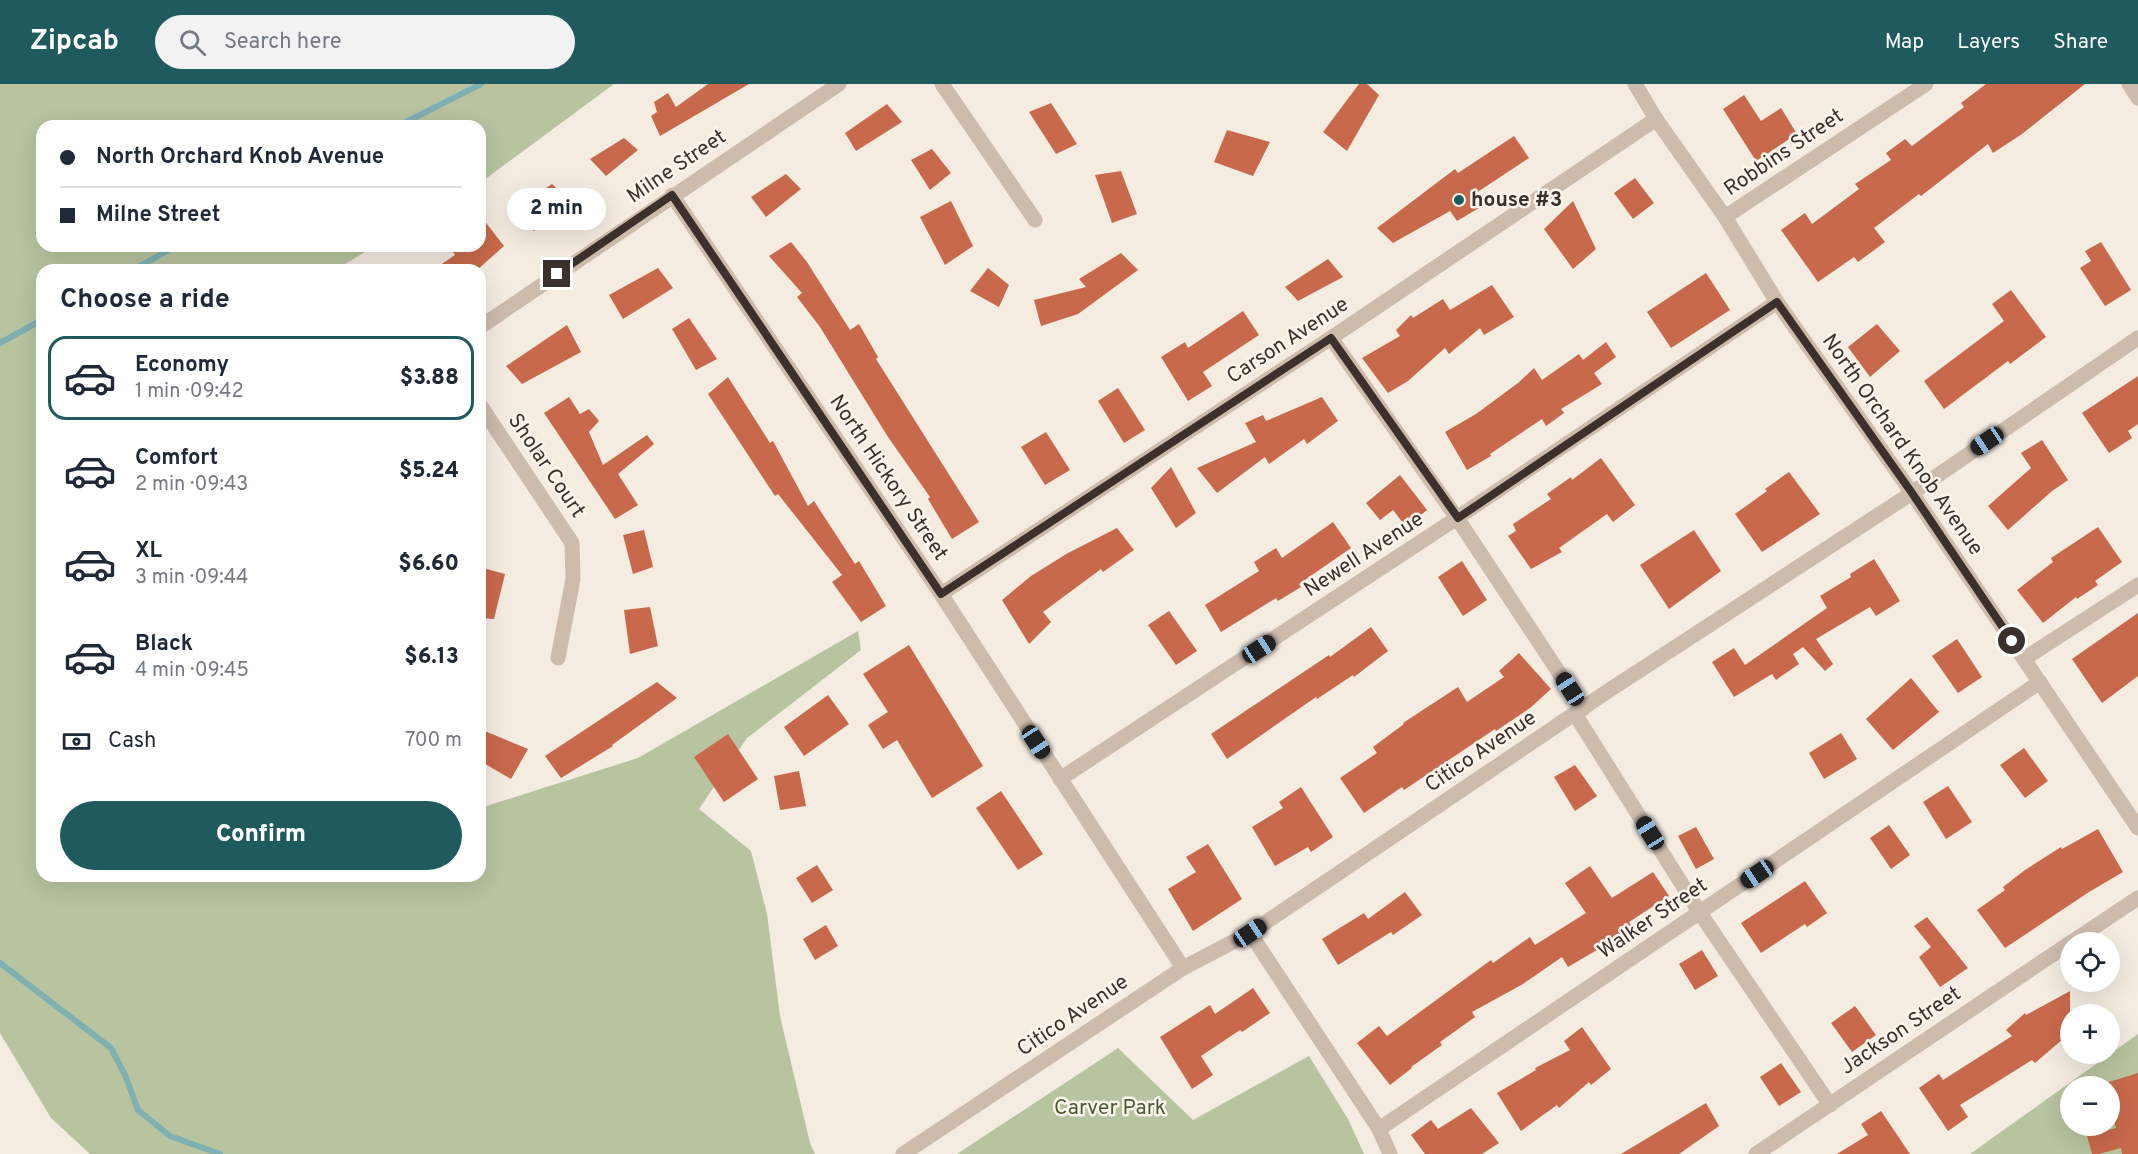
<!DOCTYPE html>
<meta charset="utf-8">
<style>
:root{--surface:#fff;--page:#f2f2f3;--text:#1f2937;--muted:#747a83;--line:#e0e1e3;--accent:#1f5a5e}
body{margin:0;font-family:Overpass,sans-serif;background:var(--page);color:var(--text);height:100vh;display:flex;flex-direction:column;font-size:22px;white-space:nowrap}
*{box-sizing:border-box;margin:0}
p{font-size:20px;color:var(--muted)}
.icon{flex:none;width:33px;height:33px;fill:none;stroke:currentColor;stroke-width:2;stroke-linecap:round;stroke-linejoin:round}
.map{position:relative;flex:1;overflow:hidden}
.side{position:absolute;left:36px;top:180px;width:450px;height:618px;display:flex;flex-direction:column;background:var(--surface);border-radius:18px;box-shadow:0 6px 24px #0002}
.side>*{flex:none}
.hud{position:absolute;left:36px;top:36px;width:450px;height:132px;border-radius:18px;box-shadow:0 6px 24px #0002;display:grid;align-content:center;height:132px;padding:0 24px;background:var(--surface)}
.tools{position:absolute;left:2060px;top:848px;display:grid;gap:12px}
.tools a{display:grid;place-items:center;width:60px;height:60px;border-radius:50%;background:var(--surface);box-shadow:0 6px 24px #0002;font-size:30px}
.end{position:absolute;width:27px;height:27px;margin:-14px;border:8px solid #3b302b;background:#fff;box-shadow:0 0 0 3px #fff}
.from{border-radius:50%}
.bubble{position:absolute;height:42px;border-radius:21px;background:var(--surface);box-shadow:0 6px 24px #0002;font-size:20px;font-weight:800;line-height:42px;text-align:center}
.car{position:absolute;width:18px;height:36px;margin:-18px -9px;border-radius:8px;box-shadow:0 0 4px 2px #0007;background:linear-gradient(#222 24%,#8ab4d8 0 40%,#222 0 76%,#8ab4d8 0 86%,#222 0)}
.hud b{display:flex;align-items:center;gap:21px;height:57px;font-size:22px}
.hud b+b{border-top:2px solid var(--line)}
.hud i{width:15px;height:15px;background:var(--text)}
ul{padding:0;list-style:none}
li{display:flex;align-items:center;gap:18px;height:84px;margin:0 12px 9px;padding:0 12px;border:3px solid transparent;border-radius:18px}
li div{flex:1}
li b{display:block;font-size:22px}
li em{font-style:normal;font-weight:800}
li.on{border-color:var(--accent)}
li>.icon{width:54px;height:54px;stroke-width:1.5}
h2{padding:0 24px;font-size:27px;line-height:72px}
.pay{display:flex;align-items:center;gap:15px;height:66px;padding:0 24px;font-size:22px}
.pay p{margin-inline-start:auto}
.cta{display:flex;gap:12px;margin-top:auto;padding:12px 24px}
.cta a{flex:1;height:69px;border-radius:36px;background:var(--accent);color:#fff;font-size:24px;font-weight:800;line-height:69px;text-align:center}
header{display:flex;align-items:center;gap:36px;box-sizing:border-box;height:84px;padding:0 30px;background:var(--accent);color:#fff}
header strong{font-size:28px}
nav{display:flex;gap:33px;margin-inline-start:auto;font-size:21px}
.search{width:420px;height:54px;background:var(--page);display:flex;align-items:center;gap:15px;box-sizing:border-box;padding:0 21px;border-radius:33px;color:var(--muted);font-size:22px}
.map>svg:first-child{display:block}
</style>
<header>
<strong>Zipcab</strong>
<div class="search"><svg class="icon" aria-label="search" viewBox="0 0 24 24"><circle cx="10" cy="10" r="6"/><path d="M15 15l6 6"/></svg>Search here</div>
<nav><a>Map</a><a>Layers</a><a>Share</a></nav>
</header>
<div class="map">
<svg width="2138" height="1070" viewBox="0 0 2138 1070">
<rect width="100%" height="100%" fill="#f4ebe1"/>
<g fill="#b8c4a0" fill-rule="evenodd">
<path d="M0,0H614L480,99V42H42V162H375L335,186H42V792H480V724L638,674L858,547L861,566L747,654L699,725L751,767L767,830L780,932L810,1059L815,1070H90L51,1034L0,949Z"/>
<path d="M2138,950V1070H1970ZM2070,1002H2109V1041H2070Z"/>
<path d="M1118,964L1193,1036L1309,972L1348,1035L1364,1070H957Z"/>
</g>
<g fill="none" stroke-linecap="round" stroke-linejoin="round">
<g stroke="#7fb0b2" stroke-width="6">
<path d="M398,42L481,0"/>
<path d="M133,186L176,162"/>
<path d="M0,259L42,236"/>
<path d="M0,879L111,964L125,991L138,1026L170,1052L220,1070"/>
</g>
</g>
<g fill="#c8694b">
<path d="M708,0H749L660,52L651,32L657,28L654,18L668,9L676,23Z"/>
<path d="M1359,0H1367L1379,11L1347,67L1323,48Z"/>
<path d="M1986,0H2085L2022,50L1993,69L1988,60L1921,112L1919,110L1874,144L1885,158L1858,178L1854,173L1818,198L1781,146L1805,129L1812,140L1859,105L1855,100L1891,76L1886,69L1905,55L1912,62L1964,23L1961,19Z"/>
<path d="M1744,11L1761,37L1781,24L1797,50L1756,77L1723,25Z"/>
<path d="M1051,19L1077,60L1056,70L1029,28Z"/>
<path d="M887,20L902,38L856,67L845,49Z"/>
<path d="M1227,46L1270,58L1253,92L1214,78Z"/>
<path d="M1514,52L1529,74L1473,111L1479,124L1457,137L1450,127L1393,159L1377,144L1455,85L1458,89Z"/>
<path d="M624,54L638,66L606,92L590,75Z"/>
<path d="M932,65L951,89L930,106L911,76Z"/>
<path d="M1121,87L1137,130L1112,139L1095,91Z"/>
<path d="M786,90L801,105L766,133L751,113Z"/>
<path d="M1635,94L1654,119L1633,135L1614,109Z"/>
<path d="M552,100L573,120L534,147L516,125Z"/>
<path d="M951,117L973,162L945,181L920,133Z"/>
<path d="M1573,117L1596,165L1573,185L1544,145Z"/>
<path d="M480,131L504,162L477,186H433L455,171L449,162H480Z"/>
<path d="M791,158L807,178L850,246L859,240L878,273L876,275L979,438L952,455L928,415L930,413L888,353L820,243L797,213L802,209L769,172Z"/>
<path d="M2101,158L2131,206L2105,222L2080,184L2091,177L2085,167Z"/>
<path d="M1121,169L1138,186L1078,230L1041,242L1034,216L1086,203L1079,195Z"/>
<path d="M1328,175L1343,193L1298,217L1285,203Z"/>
<path d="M658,184L673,204L623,235L609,211Z"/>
<path d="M988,184L1009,201L999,223L970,207Z"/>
<path d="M1706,189L1730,226L1671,264L1647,228Z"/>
<path d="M1492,201L1514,233L1484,251L1480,244L1449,270L1445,264L1408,297L1388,309L1362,274L1400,252L1396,246L1411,231L1413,234L1443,215L1450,226Z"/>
<path d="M2011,206L2046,253L2010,280L2008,277L1944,325L1924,297L2004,237L1992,220Z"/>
<path d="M1243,227L1259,251L1203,288L1212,302L1188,317L1161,273L1185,258L1188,264Z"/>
<path d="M689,234L717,275L696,286L672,245Z"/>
<path d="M1877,240L1900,267L1870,293L1848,263Z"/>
<path d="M567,241L581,268L522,300L506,282Z"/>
<path d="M1606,258L1616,273L1594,289L1602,300L1561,325L1564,329L1546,342L1542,335L1490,370L1491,372L1467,386L1445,348L1476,330L1518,299L1534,284L1542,296L1579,270L1583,276Z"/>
<path d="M2138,292V340L2128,347L2132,354L2109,369L2082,329Z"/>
<path d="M728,293L770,359L773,357L808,422L814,417L855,480L859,477L886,522L861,538L832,498L842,491L778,410L775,412L708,310Z"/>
<path d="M1118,304L1145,346L1124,359L1098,317Z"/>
<path d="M569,313L580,330L589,325L599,337L589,348L603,381L647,351L654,360L618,390L638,421L615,435L544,329Z"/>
<path d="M1322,313L1338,337L1307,360L1304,355L1269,380L1265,373L1217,409L1197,384L1256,358L1245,339L1263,331L1266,337Z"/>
<path d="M1046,348L1070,386L1045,401L1021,363Z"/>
<path d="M2042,356L2068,396L2052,407L2008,446L1988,422L2031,384L2021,369Z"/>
<path d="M1601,374L1635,421L1613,438L1607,430L1559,464L1562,468L1531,485L1508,452L1516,447L1513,440L1551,415L1547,410L1571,393L1572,396Z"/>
<path d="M1171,383L1196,429L1176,444L1151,404Z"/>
<path d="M1789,388L1820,430L1762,468L1735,430L1767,407L1765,405Z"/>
<path d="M1400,391L1427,426L1406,443L1393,426L1380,436L1366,419Z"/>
<path d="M1333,438L1351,464L1299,500L1301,503L1278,517L1276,514L1221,548L1205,521L1259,487L1254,478L1276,464L1282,474Z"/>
<path d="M2098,443L2122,478L2095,497L2098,501L2077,515L2076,513L2043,539L2017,506L2053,478L2051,474Z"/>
<path d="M1117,444L1134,466L1103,488L1101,485L1043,528L1051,538L1029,560L1002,516L1031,492L1068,469Z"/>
<path d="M644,446L653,483L633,490L623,451Z"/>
<path d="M1694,446L1721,487L1669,525L1640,481Z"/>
<path d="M1874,475L1900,517L1876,532L1870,523L1816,555L1833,580L1825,587L1803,563L1793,570L1799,580L1776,596L1772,590L1734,613L1712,578L1734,564L1745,581L1827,524L1820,512L1851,493L1850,490Z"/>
<path d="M1462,477L1487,516L1463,532L1438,493Z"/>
<path d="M483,484L505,490L494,535L480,534V493Z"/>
<path d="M650,523L658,562L630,570L624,526Z"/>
<path d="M1169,527L1197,567L1176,581L1148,541Z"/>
<path d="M2138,529V592L2102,619L2072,575Z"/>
<path d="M1371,543L1388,567L1354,593L1353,591L1317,615L1316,613L1227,675L1211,650L1329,571L1330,573Z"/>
<path d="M1957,555L1982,593L1958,609L1932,572Z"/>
<path d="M909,561L983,682L932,714L897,656L883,665L868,641L888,628L863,590Z"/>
<path d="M1519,569L1551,605L1530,624L1496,647L1495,645L1404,706L1402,703L1364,729L1340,694L1377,669L1373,663L1404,640L1403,639L1458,603L1467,618L1504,593L1499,587Z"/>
<path d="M1911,594L1939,628L1893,666L1866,635Z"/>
<path d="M657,598L677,614L612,661L613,662L561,694L545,672Z"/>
<path d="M828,611L849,640L804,672L784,643Z"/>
<path d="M480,645L528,665L511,695L480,677Z"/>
<path d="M1841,649L1857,675L1824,695L1809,669Z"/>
<path d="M728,650L758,695L724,718L694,673Z"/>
<path d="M2024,664L2048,697L2025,714L2000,681Z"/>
<path d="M1575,681L1597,712L1575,727L1554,693Z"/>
<path d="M799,687L806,722L780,726L774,692Z"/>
<path d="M1948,702L1972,738L1946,755L1923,718Z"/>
<path d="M1301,703L1333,753L1311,768L1308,763L1275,782L1252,743L1283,724L1279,718Z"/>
<path d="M1001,707L1043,770L1018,786L976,724Z"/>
<path d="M1889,741L1910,771L1891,785L1870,754Z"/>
<path d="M1696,743L1714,775L1696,785L1678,752Z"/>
<path d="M2098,745L2123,788L2089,808L2005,864L1977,826L2005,806L2003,803L2025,786L2061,763L2062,765Z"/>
<path d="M1208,760L1242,815L1193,847L1168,805L1196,788L1186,773Z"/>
<path d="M817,781L833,806L812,819L796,794Z"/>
<path d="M1590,782L1612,814L1653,788L1669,812L1629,838L1634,847L1610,864L1607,860L1568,883L1562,873L1523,900L1472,928L1475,933L1440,958L1442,961L1411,983L1412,984L1390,1001L1357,959L1379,942L1387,952L1491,876L1493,879L1530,853L1535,861L1586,829L1565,799Z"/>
<path d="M1805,797L1827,829L1807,843L1805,840L1761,869L1741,839Z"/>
<path d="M1405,808L1422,831L1393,851L1391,848L1338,881L1322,855L1364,829L1368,835Z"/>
<path d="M1927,833L1968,884L1940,903L1919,873L1931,863L1914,842Z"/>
<path d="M826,841L838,862L815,876L803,855Z"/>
<path d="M1702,866L1718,892L1695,906L1679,880Z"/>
<path d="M1253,904L1270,929L1242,948L1240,946L1201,972L1213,991L1192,1005L1160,953L1210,921L1215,930Z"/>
<path d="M2070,907V949L2035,979L2032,976L1960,1021L1968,1033L1948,1047L1919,1004L1939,990L1943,996L2012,952L2006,946L2025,929L2026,931Z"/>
<path d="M1855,922L1876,951L1852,968L1831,939Z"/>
<path d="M1582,943L1611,985L1591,1001L1589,998L1559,1024L1557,1021L1521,1047L1497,1009L1536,986L1535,984L1570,966L1564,957Z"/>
<path d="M1781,979L1801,1008L1779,1022L1760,993Z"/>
<path d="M2138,989V1070H2122L2121,1064L2099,1070H2092L2087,1052L2116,1044L2109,1021V998Z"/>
<path d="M1706,1019L1719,1042L1679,1070H1621Z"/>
<path d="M1471,1024L1499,1059L1482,1070H1425L1411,1051L1431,1036L1438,1045Z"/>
<path d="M1881,1027L1910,1070H1837L1868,1051L1861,1040Z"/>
</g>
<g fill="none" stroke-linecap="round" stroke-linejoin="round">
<g stroke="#cdbbac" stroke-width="15">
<path d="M942,0L1035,136"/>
<path d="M1635,0L1656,35L1725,133L1777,218L1912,409L2138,744"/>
<path d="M2129,0L2138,14"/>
<path d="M672,111L941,510L1183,884"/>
<path d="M1725,133L1926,0"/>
<path d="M480,243L839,0"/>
<path d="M1331,254L1457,434L1583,625"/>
<path d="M480,321L572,459L573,495L558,574"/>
<path d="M941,510L1331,254L1656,35"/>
<path d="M2024,575L2138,501"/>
<path d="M1575,630L1700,829L1830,1021"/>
<path d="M1060,695L1457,434L1777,218"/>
<path d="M1250,849L1379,1045L1390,1070"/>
<path d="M2072,858L2138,814"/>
<path d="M1379,1045L2040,598"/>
<path d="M903,1070L1183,884L1250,849L1608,607L1912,409L2138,254"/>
<path d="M1756,1070L2070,859"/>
</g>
</g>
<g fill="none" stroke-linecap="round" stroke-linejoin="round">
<path stroke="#3b302b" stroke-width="8" d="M557,190L672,111L941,510L1331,254L1458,434L1777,218L1912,409L2012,557"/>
</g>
<circle fill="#1f5a5e" stroke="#fbf5ee" stroke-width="2" cx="1459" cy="116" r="6"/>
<g text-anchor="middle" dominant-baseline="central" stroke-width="5" stroke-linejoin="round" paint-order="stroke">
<g font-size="21" fill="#3b302b" stroke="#fbf5ee">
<text transform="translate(1784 69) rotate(-34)">Robbins Street</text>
<text transform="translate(677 83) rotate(-34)">Milne Street</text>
<text transform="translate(1288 257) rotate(-33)">Carson Avenue</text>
<text transform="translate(1902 361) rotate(55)">North Orchard Knob Avenue</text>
<text transform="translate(546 382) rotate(56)">Sholar Court</text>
<text transform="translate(888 394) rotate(56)">North Hickory Street</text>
<text transform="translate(1364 471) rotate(-33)">Newell Avenue</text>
<text transform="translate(1481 668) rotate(-34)">Citico Avenue</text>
<text transform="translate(1653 835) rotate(-34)">Walker Street</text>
<text transform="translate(1073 932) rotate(-34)">Citico Avenue</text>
<text transform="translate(1901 947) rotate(-34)">Jackson Street</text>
</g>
<g font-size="21" font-weight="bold" fill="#3b302b" stroke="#fbf5ee" text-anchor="start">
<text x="1471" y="116">house #3</text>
</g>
<g font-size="21" fill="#4a5a2e" stroke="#fbf5ee">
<text x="1110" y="1024">Carver Park</text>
</g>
</g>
</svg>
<div class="tools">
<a><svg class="icon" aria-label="locate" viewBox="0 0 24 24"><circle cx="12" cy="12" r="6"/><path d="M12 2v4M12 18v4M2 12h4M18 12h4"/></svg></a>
<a>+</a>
<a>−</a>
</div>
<i class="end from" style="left:2012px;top:557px"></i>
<i class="end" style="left:557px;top:190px"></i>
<div class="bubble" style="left:507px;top:104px;width:99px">2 min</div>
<i class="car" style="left:1987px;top:357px;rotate:236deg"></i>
<i class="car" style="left:1259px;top:565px;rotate:57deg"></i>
<i class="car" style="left:1570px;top:605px;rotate:327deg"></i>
<i class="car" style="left:1036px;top:658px;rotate:147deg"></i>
<i class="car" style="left:1650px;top:749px;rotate:328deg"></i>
<i class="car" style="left:1757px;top:790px;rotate:236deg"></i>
<i class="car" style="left:1250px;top:849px;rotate:56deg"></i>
<div class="hud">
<b><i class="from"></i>North Orchard Knob Avenue</b>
<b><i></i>Milne Street</b>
</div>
<section class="side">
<h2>Choose a ride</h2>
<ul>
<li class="on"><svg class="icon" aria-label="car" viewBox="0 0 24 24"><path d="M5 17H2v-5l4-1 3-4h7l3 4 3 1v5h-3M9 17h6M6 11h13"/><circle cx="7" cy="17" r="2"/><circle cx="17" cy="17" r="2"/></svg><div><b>Economy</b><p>1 min · 09:42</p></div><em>$3.88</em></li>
<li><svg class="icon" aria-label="car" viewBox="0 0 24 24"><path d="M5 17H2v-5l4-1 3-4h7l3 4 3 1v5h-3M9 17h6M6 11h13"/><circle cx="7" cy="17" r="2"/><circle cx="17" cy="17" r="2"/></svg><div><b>Comfort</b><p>2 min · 09:43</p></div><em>$5.24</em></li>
<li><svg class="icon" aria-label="car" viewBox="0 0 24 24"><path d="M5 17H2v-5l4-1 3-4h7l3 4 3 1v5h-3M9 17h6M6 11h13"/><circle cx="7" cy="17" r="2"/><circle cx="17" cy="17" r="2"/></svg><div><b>XL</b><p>3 min · 09:44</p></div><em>$6.60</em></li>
<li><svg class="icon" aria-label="car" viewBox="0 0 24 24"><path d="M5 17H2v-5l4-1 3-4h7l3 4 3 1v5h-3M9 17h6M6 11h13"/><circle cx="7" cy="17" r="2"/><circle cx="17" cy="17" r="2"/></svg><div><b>Black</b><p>4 min · 09:45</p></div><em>$6.13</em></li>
</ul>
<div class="pay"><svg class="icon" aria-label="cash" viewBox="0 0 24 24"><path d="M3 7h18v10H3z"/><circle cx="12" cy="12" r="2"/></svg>Cash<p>700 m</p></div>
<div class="cta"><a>Confirm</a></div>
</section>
</div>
